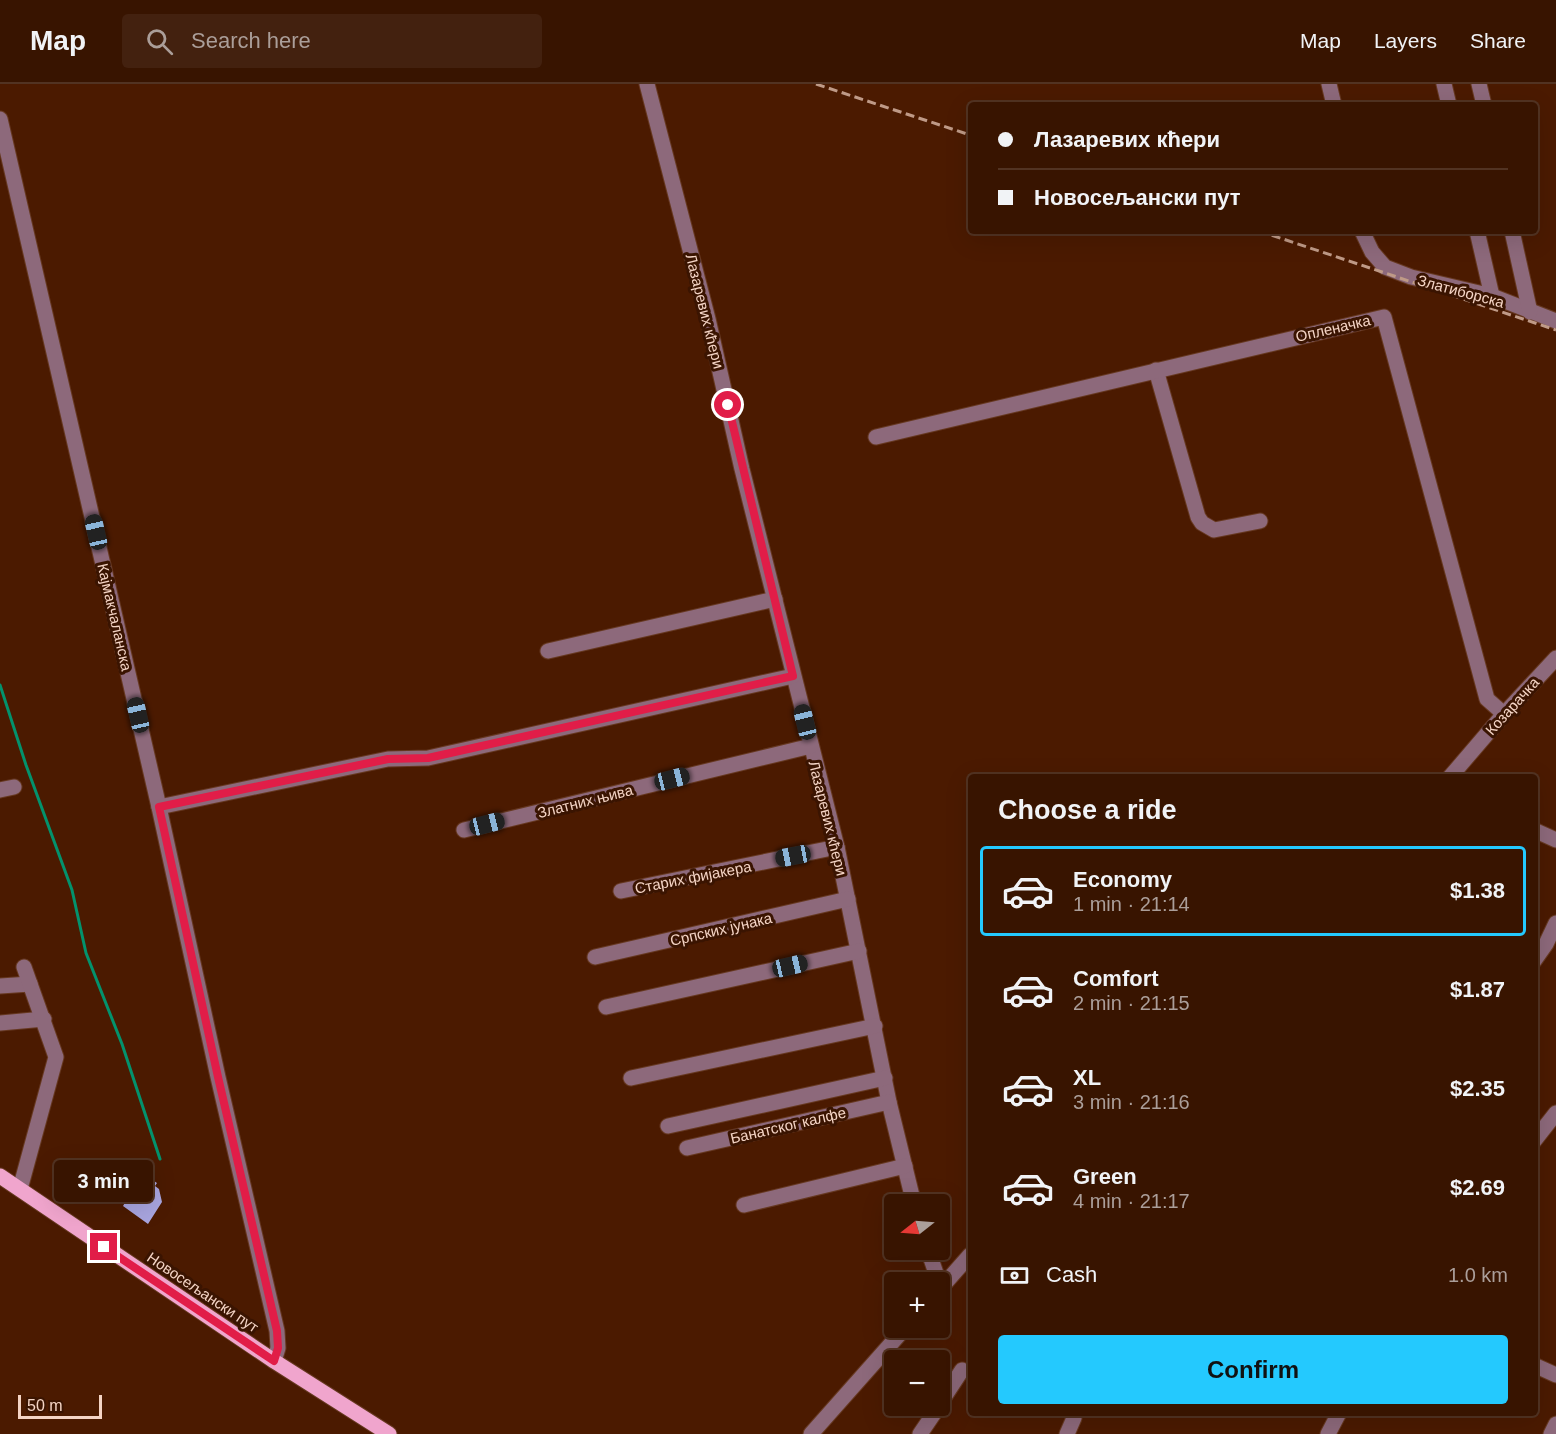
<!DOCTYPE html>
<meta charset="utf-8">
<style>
:root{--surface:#381400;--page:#43210f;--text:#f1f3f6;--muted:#ab9e99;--line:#523322;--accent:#24c9fe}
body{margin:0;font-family:Arial,sans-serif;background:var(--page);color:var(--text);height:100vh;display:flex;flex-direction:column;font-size:22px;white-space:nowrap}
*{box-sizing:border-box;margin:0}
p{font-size:20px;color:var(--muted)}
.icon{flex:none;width:33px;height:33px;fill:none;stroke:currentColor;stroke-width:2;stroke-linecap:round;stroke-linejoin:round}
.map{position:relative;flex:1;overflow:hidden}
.panel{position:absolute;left:968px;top:690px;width:570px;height:642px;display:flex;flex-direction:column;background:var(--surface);border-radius:6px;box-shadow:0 6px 24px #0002,0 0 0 2px var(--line)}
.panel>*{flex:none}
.top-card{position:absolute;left:968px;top:18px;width:570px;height:132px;border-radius:6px;box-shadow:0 6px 24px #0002,0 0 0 2px var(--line);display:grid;align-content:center;height:132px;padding:0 30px;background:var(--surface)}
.needle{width:39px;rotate:253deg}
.fabs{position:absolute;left:884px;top:1110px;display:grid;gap:12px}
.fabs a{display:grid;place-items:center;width:66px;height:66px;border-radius:6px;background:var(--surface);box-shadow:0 6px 24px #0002,0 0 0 2px var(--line);font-size:30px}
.scale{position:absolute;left:18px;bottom:15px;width:84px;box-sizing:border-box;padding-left:6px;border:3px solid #f4d4c5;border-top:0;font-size:16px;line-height:21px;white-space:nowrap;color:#f4d4c5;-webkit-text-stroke:4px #3a1401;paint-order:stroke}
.end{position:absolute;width:27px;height:27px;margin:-14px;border:8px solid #e11d48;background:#fff;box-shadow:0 0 0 3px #fff}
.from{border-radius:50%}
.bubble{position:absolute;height:42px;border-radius:6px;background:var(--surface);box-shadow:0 6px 24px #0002,0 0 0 2px var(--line);font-size:20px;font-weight:600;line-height:42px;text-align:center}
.car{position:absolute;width:18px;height:36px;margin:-18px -9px;border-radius:8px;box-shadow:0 0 4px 2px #0007;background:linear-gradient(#222 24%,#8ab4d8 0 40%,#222 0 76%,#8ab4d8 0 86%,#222 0)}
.top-card b{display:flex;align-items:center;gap:21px;height:57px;font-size:22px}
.top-card b+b{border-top:2px solid var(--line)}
.top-card i{width:15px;height:15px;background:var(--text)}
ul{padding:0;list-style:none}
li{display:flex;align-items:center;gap:18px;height:90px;margin:0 12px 9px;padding:0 18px;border:3px solid transparent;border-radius:6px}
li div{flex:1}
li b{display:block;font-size:22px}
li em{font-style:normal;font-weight:600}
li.active{border-color:var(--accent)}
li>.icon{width:54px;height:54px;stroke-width:1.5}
h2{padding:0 30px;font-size:27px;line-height:72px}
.pay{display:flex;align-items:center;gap:15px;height:66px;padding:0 30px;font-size:22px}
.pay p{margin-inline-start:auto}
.action{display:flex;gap:12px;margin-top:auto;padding:12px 30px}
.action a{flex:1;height:69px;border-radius:6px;background:var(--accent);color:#111;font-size:24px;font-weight:600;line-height:69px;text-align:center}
header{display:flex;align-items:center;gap:36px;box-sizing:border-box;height:84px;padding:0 30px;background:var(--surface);border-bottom:2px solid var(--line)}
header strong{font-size:28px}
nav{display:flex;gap:33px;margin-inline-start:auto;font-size:21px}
.search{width:420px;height:54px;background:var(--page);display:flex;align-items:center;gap:15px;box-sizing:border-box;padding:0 21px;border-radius:6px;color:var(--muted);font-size:22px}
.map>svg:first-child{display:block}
</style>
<header>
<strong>Map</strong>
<div class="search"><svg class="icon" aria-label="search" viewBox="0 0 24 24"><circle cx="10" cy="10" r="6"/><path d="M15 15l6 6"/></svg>Search here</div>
<nav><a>Map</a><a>Layers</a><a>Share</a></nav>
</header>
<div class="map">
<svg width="1556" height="1350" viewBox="0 0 1556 1350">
<rect width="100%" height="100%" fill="#4b1a00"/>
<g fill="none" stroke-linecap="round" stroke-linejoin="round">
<path stroke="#03926c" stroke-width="3" d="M0,601L26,681L72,806L86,869L122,960L160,1075"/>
</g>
<path fill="#a8a5df" d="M125,1078L157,1099L155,1102L159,1105L162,1118L148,1140L123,1122L131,1108Z"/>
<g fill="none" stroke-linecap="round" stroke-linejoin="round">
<g stroke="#663820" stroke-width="17">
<g id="minor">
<path d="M647,0L708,235L742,385L837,763L889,1018L914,1120"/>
<path d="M1329,0L1334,21"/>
<path d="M1444,0L1449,21"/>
<path d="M1479,0L1484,21"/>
<path d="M0,35L159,723L218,993L277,1247L278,1264L274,1277"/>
<path d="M1362,147L1372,168L1385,183L1411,193L1492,212L1556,237"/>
<path d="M1477,147L1492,212"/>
<path d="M1512,147L1530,228"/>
<path d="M1156,286L1198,433L1202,439L1214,446L1260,437"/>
<path d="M876,353L1384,233L1487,615L1504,630"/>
<path d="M548,567L775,515"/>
<path d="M1450,693L1504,630L1556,574"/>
<path d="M0,706L14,703"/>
<path d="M159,723L388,675L428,674L793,592"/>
<path d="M464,746L811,662"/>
<path d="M1534,746L1556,756"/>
<path d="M621,807L837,763"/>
<path d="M595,873L848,815"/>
<path d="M1534,877L1546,860L1556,839"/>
<path d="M0,902L30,900"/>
<path d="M606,923L859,867"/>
<path d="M0,939L44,935"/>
<path d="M631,994L875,942"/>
<path d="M668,1042L885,994"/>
<path d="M1534,1057L1556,1029"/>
<path d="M687,1064L889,1018"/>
<path d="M20,1105L56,973L24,883"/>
<path d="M744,1121L905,1082"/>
<path d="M928,1166L939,1198"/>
<path d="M939,1206L970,1171"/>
<path d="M1534,1281L1556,1291"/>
<path d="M939,1321L962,1286"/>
<path d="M811,1350L905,1244"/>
<path d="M920,1350L939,1322"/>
<path d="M1067,1350L1074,1334"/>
<path d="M1328,1350L1339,1329"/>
<path d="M1551,1350L1556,1340"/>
</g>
</g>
<g stroke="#663820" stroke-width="17">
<path id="major" d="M0,1092L274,1277L389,1350"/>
</g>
<use href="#minor" stroke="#8d697b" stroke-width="15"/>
<use href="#major" stroke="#f0a5cd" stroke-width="15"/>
<g stroke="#bf9a87" stroke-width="3" stroke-dasharray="9 4.5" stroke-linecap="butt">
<path d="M816,0L970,51"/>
<path d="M1259,147L1556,246"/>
</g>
</g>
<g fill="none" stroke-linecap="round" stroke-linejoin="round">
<path stroke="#e11d48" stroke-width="8" d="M104,1163L274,1277L278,1264L277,1247L218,993L159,723L388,675L428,674L793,592L728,321"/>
</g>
<g text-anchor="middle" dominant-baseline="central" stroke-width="6" stroke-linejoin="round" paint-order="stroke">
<g font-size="15" fill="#f4d4c5" stroke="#3a1401">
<text transform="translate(1461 207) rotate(15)">Златиборска</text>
<text transform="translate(705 227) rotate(76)">Лазаревих кћери</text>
<text transform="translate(1333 244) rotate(-13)">Опленачка</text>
<text transform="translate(115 533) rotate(77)">Кајмакчаланска</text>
<text transform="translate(1512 622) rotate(-48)">Козарачка</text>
<text transform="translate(585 717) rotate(-14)">Златних њива</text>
<text transform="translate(828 734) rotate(76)">Лазаревих кћери</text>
<text transform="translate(693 793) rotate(-11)">Старих фијакера</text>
<text transform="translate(721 845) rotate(-13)">Српских јунака</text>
<text transform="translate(788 1041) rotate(-13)">Банатског калфе</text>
<text transform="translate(203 1208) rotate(34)">Новосељански пут</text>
</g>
</g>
</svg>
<div class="fabs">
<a><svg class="needle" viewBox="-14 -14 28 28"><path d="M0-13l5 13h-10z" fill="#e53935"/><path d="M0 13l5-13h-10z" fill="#ab9e99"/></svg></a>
<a>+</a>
<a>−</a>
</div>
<div class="scale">50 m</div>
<i class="end from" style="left:728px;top:321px"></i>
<i class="end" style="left:104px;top:1163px"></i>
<div class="bubble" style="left:54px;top:1076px;width:99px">3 min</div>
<i class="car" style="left:96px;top:448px;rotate:347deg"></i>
<i class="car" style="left:138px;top:631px;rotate:347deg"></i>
<i class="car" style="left:805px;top:638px;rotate:346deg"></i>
<i class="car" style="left:672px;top:695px;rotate:76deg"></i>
<i class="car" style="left:487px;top:740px;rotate:76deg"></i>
<i class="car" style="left:793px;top:772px;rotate:259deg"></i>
<i class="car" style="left:790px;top:882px;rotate:77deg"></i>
<div class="top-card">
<b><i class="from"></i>Лазаревих кћери</b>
<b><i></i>Новосељански пут</b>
</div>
<section class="panel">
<h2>Choose a ride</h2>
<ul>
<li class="active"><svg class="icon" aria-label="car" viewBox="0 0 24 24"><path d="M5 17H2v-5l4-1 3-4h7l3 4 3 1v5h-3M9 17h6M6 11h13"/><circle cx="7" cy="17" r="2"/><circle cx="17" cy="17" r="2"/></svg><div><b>Economy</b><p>1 min · 21:14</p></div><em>$1.38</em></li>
<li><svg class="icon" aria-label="car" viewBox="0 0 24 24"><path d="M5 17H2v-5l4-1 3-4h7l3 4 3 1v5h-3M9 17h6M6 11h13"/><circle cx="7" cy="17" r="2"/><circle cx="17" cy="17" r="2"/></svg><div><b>Comfort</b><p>2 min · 21:15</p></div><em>$1.87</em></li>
<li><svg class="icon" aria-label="car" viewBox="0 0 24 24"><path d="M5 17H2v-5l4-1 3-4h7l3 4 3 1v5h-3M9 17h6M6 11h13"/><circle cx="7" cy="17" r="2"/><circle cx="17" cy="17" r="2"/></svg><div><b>XL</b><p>3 min · 21:16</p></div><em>$2.35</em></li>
<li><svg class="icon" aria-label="car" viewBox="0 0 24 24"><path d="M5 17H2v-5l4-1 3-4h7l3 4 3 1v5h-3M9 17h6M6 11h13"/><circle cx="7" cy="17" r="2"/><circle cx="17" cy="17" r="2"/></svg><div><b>Green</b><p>4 min · 21:17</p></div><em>$2.69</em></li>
</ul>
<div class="pay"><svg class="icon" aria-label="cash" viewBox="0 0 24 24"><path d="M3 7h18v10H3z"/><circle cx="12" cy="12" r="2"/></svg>Cash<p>1.0 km</p></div>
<div class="action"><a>Confirm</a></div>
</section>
</div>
